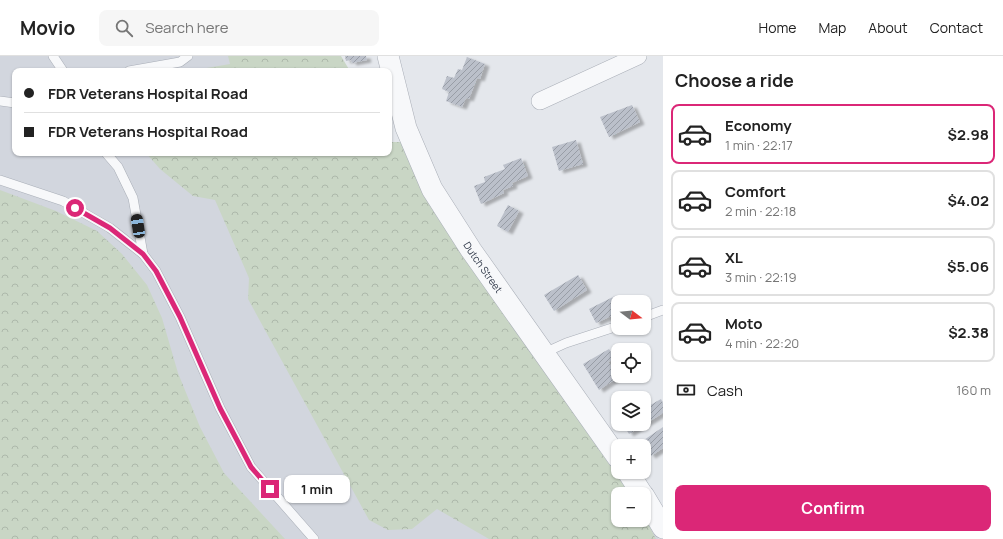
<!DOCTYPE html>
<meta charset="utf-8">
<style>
:root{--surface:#fff;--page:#f6f6f6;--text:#222;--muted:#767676;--line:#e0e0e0;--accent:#db2777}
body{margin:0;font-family:Manrope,sans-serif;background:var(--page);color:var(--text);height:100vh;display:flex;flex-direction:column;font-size:15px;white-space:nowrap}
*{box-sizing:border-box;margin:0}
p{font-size:13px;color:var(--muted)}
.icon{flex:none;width:22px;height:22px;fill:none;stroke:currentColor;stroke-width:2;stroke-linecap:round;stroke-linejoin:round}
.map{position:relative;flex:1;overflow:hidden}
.drawer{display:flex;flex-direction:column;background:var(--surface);width:340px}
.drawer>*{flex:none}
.banner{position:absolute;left:12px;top:12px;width:380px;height:88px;border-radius:8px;box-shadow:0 1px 3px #0004;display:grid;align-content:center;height:88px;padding:0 12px;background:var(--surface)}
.needle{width:26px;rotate:106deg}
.fabs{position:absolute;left:611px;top:239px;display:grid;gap:8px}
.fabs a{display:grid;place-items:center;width:40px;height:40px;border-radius:8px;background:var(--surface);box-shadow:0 1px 3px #0004;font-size:20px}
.end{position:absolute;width:18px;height:18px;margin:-9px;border:5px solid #db2777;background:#fff;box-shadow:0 0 0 2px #fff}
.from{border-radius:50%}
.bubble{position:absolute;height:28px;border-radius:8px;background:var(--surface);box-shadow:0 1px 3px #0004;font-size:13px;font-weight:700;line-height:28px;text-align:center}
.car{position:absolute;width:12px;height:24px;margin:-12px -6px;border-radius:5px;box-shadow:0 0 3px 1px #0007;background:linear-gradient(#222 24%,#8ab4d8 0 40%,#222 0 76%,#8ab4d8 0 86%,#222 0)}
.banner b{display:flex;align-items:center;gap:14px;height:38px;font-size:15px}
.banner b+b{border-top:1px solid var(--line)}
.banner i{width:10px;height:10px;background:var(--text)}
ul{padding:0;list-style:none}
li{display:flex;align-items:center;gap:12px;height:60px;margin:0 8px 6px;padding:0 4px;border:2px solid var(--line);border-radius:8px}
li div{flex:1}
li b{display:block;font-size:15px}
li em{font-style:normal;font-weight:700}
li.selected{border-color:var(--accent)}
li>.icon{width:36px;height:36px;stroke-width:1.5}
h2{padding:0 12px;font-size:18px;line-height:48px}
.pay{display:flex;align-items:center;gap:10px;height:44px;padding:0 12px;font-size:15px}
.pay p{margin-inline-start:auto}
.primary-button{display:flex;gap:8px;margin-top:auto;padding:8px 12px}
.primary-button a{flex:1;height:46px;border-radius:8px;background:var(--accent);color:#fff;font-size:16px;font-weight:700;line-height:46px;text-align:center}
header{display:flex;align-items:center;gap:24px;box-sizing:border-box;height:56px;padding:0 20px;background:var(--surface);border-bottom:1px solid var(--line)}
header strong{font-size:19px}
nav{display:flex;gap:22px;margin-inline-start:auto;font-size:14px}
.search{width:280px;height:36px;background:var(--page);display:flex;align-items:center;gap:10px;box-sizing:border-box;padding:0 14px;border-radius:8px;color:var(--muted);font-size:15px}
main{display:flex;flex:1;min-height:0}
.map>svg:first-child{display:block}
</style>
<header>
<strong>Movio</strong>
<div class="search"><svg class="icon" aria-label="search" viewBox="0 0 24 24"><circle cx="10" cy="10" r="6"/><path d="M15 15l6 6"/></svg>Search here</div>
<nav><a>Home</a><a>Map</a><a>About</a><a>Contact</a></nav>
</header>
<main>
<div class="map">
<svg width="663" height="483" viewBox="0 0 663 483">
<defs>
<pattern id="forest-crowns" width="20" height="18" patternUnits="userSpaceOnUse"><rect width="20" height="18" fill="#c9d6c5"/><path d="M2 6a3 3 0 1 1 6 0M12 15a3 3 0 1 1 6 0" fill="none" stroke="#adb8ab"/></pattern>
<pattern id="building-hatch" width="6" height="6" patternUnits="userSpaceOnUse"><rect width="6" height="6" fill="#bbc0ca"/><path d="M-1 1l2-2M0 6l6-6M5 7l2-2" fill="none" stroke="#989da6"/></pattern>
<filter id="shadow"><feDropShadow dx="4.5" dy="2.5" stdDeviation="1" flood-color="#0004"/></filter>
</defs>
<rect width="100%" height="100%" fill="#e4e7ec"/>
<path fill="#d2d6de" d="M0,0H335L343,15H15V97H389L618,438V464H644V462L659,483H205L0,435Z"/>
<g fill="url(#forest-crowns)">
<path d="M228,0H341L350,15H189L230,8Z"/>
<path d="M389,86H401L437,161L630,438H618V464H644V460L656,483H489L437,453L412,473L388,474L369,464L248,243L249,222L215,144L193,140L160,113L146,97H389Z"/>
<path d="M0,134L56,155L97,175L122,198L147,229L162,262L178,317L200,371L224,417L285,483H0Z"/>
</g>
<g fill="url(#building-hatch)" filter="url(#shadow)">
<path d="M345,0H366L367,4L352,7L351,4L346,5Z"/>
<path d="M467,1L485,8L480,23L477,22L469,43L466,42L462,51L446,45L449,36L442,33L447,20L454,22L458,13L462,14Z"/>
<path d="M632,49L640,66L609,81L600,61Z"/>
<path d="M576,84L583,108L559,115L552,91Z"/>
<path d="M521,102L528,120L512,127L513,130L503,134L504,137L481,148L474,130L485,126L484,121L505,113L503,109Z"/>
<path d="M508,149L519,155L508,176L497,170Z"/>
<path d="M578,219L587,234L554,255L544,239Z"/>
<path d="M617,239L620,246L634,239L637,246H618V257L596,267L589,253Z"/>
<path d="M609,293L615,303L608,306L611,310L617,305L618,320H620L599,334L583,308Z"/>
<path d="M661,343L663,347V357L629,378L623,368H644V347L647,351Z"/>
<path d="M663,371V392L651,400L641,386Z"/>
</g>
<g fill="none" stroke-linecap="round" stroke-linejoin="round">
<g stroke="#a9aeb7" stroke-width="10">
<g id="service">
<path d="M53,0L63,15"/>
<path d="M129,15L180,6L188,0"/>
<path d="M0,45L15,47"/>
<path d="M106,97L118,111L133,142L143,198"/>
<path d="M0,124L63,145L110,172L143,198L156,215L180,261L220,352L251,411L314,483"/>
<path d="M644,261L663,254"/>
<path d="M544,297L566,287L618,270"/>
</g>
</g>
<g stroke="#a9aeb7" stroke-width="18">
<path id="minor" d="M540,45L638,0"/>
</g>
<g stroke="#a9aeb7" stroke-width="22">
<g id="tertiary">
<path id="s1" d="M388,0L406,72L432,133L471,194L618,402"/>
<path d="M628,416L642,438"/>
<path d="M644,440L663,472"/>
</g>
</g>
<use href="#service" stroke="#f7f8fa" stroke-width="9"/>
<use href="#minor" stroke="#f7f8fa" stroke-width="17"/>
<use href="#tertiary" stroke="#f7f8fa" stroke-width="21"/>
</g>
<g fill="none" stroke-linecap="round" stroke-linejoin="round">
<path stroke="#db2777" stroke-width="5" d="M75,152L110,172L143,198L156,215L180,261L220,352L239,388L251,411L270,433"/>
</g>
<g text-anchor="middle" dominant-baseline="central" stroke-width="3.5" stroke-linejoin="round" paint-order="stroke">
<g font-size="10" fill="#2b3445" stroke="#f4f6f9">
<text stroke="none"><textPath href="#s1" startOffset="234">Dutch Street</textPath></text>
</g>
</g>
</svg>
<div class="fabs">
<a><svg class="needle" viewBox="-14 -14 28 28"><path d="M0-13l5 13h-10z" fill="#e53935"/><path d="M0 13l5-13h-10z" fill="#767676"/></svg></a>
<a><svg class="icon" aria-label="locate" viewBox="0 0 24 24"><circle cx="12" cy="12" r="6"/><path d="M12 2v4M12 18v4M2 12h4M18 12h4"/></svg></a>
<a><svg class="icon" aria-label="layers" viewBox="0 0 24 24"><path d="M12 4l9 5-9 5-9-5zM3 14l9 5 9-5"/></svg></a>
<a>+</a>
<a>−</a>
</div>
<i class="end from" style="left:75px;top:152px"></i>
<i class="end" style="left:270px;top:433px"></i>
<div class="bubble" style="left:284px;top:419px;width:66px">1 min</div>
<i class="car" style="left:138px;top:170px;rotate:351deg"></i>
<div class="banner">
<b><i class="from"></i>FDR Veterans Hospital Road</b>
<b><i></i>FDR Veterans Hospital Road</b>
</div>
</div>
<section class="drawer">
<h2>Choose a ride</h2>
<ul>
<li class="selected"><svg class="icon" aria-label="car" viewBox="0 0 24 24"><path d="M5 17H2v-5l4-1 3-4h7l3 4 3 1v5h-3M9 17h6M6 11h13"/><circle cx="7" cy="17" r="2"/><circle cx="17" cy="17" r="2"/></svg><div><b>Economy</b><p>1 min · 22:17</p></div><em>$2.98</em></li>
<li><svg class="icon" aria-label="car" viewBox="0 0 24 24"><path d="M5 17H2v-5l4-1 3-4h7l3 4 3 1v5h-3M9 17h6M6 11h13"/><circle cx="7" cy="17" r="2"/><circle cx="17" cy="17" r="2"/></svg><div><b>Comfort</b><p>2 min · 22:18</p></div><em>$4.02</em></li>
<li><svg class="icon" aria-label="car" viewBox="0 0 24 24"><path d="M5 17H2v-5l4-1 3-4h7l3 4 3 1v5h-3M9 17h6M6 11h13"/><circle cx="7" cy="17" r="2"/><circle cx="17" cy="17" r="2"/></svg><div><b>XL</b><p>3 min · 22:19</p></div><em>$5.06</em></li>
<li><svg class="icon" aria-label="car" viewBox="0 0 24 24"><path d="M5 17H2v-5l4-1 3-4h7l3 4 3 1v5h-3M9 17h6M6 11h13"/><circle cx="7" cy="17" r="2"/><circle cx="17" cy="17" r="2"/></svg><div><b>Moto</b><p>4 min · 22:20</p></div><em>$2.38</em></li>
</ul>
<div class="pay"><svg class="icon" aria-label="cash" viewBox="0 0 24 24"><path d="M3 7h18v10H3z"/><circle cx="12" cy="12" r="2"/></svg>Cash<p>160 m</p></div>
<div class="primary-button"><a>Confirm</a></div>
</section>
</main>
